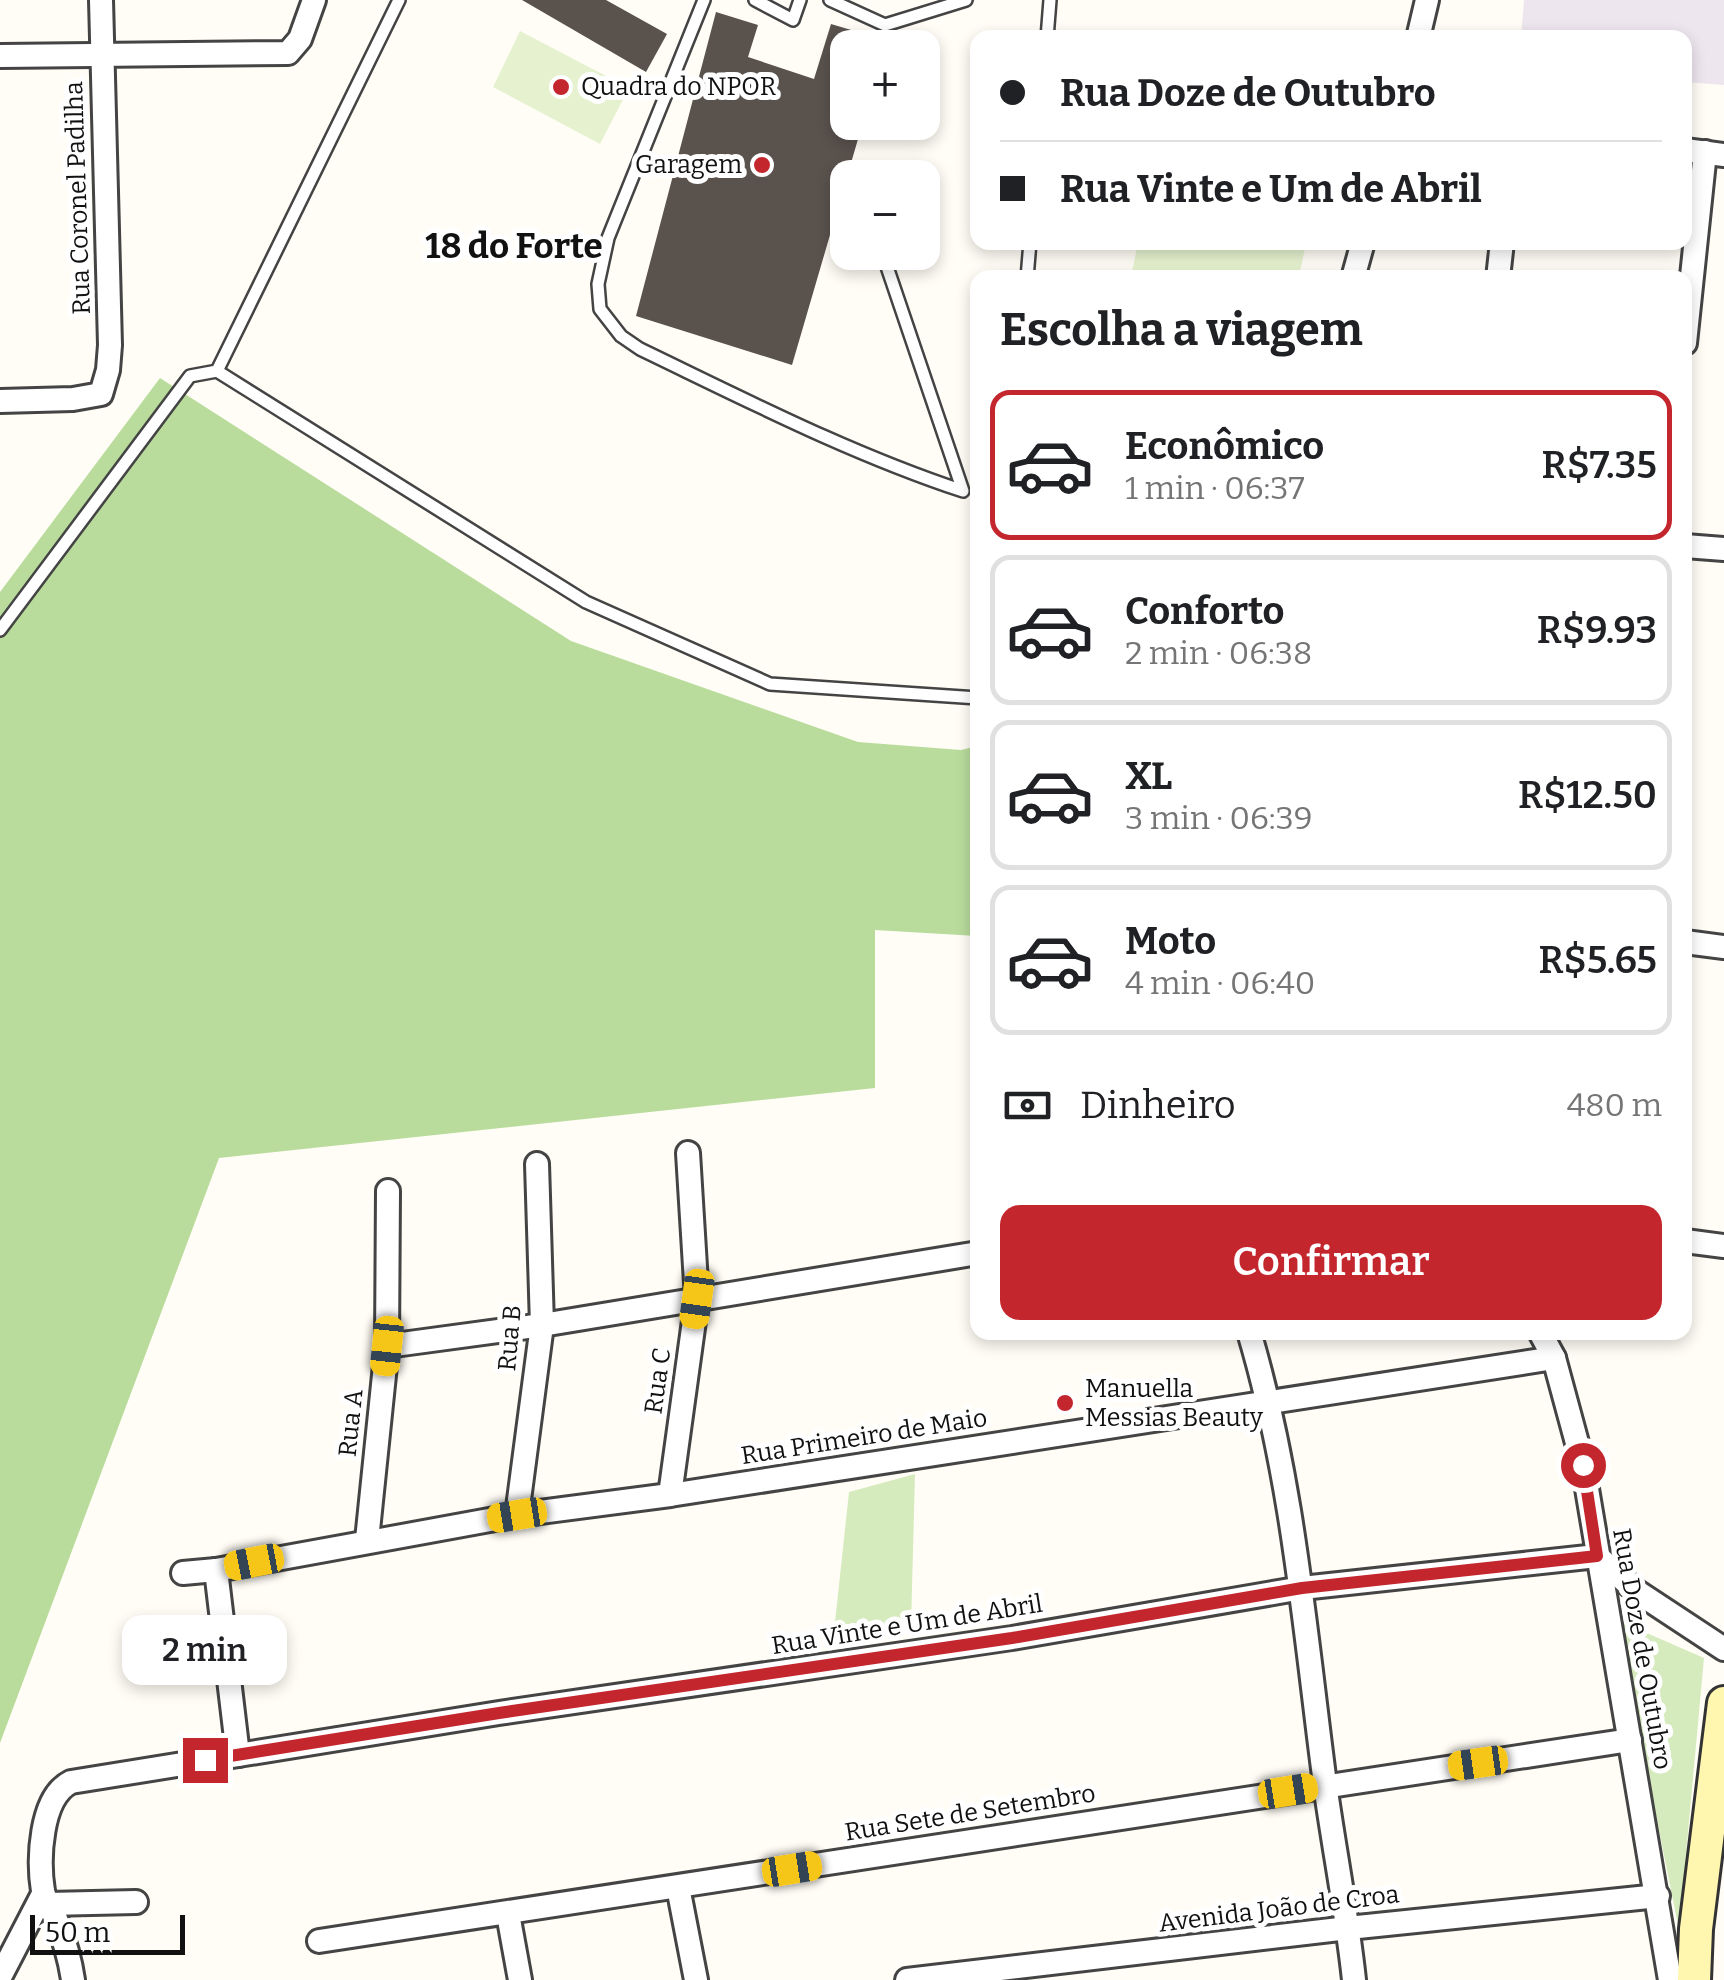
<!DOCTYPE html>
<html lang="pt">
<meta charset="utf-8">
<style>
:root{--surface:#fff;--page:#f6f6f6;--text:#202124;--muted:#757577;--line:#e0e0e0;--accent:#c4262e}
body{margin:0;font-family:Bitter,serif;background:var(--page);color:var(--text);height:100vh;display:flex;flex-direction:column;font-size:38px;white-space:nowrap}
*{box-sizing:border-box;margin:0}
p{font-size:32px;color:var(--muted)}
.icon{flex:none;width:55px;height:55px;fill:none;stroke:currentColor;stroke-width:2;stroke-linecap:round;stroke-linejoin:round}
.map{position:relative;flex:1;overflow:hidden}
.side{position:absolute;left:970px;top:270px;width:722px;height:1070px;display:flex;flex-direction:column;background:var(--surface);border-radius:20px;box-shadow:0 5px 15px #0003}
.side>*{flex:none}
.hud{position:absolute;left:970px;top:30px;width:722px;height:220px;border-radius:20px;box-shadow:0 5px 15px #0003;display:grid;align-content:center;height:220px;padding:0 30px;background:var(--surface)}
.fabs{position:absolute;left:830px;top:30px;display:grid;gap:20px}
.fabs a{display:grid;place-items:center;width:110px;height:110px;border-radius:20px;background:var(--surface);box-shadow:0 5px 15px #0003;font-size:50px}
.scale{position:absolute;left:30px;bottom:25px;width:155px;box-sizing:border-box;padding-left:10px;border:5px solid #111;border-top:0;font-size:28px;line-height:35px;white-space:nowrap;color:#111;-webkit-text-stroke:8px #fff;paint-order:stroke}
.end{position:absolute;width:45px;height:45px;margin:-22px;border:12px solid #c4262e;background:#fff;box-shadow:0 0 0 5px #fff}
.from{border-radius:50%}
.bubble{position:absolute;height:70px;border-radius:20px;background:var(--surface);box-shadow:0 5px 15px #0003;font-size:32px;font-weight:600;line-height:70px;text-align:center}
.car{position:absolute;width:30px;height:60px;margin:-30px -15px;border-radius:12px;box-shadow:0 0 8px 2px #0007;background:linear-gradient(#f5c518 24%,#345 0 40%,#f5c518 0 76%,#345 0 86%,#f5c518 0)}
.hud b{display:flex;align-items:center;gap:35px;height:95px;font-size:38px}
.hud b+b{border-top:2px solid var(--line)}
.hud i{width:25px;height:25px;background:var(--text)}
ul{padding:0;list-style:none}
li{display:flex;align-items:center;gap:30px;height:150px;margin:0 20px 15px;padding:0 10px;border:5px solid var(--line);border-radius:20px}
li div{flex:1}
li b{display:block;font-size:38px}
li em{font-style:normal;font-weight:600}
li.on{border-color:var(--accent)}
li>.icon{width:90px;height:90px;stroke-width:1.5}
h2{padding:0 30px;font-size:45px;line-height:120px}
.pay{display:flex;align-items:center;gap:25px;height:110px;padding:0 30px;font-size:38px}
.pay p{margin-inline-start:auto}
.primary-button{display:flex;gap:20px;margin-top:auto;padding:20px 30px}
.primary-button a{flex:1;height:115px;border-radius:20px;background:var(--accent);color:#fff;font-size:40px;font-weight:600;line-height:115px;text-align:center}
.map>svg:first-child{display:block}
</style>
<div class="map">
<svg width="1724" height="1980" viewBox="0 0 1724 1980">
<rect width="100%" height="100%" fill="#fffdf5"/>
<path fill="#eee6ef" d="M1524,0H1724V85L1685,82V38L1521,37Z"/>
<g fill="#d5ebbd">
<path d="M915,1474L911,1627L833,1641L849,1492Z"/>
<path d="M1617,1620L1704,1658L1679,1930Z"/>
</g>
<path fill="#b9dc9c" d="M160,378L571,641L858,742L961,750L977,746V936L875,930V1088L219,1158L0,1743V592Z"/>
<g fill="#e6f2cf">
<path d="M520,31L629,88L600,144L493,87Z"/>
<path d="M1138,243V242L1306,243L1299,277H1131Z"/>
</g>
<g fill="#5a524d">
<path d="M522,0H606L667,34L646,72Z"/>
<path d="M716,12L758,25L748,57L814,79L831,24L895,43L894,48H848V122H863L792,365L636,316Z"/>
</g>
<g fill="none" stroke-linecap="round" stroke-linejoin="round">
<g stroke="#444" stroke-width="16">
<g id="service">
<path d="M704,0L608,238L598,284L600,309L621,336L640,349C746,400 851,454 963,491L882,252"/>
<path d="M755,0L793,20L800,0"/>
<path d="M830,0L885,25L966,0"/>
<path d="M1047,38L1050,0"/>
<path d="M1027,278L1030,242"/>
<path d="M217,371L399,0"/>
<path d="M0,630L190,376L217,371L586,602L770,684L978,698"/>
</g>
</g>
<g stroke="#444" stroke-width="28">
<g id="minor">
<path d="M1418,38L1427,0"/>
<path d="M0,56L288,53L300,39L314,0"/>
<path d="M1685,150L1724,155"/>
<path d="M1353,278L1363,242"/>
<path d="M1498,278L1502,242"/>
<path d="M1685,343L1705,152"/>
<path d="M0,401L73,399L101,394L108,370L110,345L101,0"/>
<path d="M1685,546L1724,549"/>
<path d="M1685,942L1724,947"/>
<path d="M1685,1241L1724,1246"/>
<path d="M1249,1332C1293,1479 1305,1632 1325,1784C1334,1849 1347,1914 1354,1980"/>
<path d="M1540,1332L1554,1358L1583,1465L1670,1980"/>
<path d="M387,1346L542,1325L978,1253"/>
<path d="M670,1495L697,1299L688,1153"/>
<path d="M517,1515L542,1325L537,1164"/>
<path d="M367,1540L387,1346L388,1191"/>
<path d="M216,1570L238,1755"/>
<path d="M183,1573L216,1570L517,1515L670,1495L1554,1358"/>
<path d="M678,1887L696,1980"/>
<path d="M48,1904L136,1902"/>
<path d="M508,1914L520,1980"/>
<path d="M319,1941L1630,1740"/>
<path d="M0,1977L43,1894"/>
<path d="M73,1980C70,1959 64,1939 56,1919C52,1910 45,1901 43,1891C38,1860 40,1797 71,1782L499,1713L1012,1638L1302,1588L1597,1556L1636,1591L1724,1649"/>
<path d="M907,1980L1348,1928L1658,1896"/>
</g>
</g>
<g stroke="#333" stroke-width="38">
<path id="secondary" d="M1694,1980L1696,1929L1724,1703"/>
</g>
<use href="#service" stroke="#fff" stroke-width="11"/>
<use href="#minor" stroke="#fff" stroke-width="22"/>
<use href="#secondary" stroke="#fff6b0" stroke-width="32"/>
</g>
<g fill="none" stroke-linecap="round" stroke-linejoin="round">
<path stroke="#c4262e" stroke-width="12" d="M205,1760L499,1713L1012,1638L1302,1588L1597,1556L1583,1465"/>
</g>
<g fill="#c4262e" stroke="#fff" stroke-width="4">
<circle cx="561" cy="87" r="10"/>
<circle cx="762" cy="165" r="10"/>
<circle cx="1065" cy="1403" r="10"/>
</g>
<g text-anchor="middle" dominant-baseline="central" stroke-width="10" stroke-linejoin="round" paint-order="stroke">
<g font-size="25" fill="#111" stroke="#fff" text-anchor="start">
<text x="581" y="87">Quadra do NPOR</text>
<text x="742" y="165" text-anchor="end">Garagem</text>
<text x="1085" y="1389">Manuella<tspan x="1085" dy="29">Messias Beauty</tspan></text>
</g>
<g font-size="25" fill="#111" stroke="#fff">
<text transform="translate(78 198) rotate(-92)">Rua Coronel Padilha</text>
<text transform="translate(510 1338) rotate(-85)">Rua B</text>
<text transform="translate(658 1381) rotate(-82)">Rua C</text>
<text transform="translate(351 1423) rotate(-84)">Rua A</text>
<text transform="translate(864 1437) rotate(-9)">Rua Primeiro de Maio</text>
<text transform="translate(907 1625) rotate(-9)">Rua Vinte e Um de Abril</text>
<text transform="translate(1642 1649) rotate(80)">Rua Doze de Outubro</text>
<text transform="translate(970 1813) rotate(-9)">Rua Sete de Setembro</text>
<text transform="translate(1279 1909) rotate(-7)">Avenida João de Croa</text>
</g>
<g font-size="35" font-weight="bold" fill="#111" stroke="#fff">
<text x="514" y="246">18 do Forte</text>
</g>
</g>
</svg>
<div class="fabs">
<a>+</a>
<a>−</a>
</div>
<div class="scale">50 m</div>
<i class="end from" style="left:1583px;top:1465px"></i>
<i class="end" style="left:205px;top:1760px"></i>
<div class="bubble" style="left:122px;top:1615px;width:165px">2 min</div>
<i class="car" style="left:697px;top:1299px;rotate:188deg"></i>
<i class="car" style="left:387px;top:1346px;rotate:186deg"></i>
<i class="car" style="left:517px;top:1515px;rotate:261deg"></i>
<i class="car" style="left:254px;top:1562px;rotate:259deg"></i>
<i class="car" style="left:1478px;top:1763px;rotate:262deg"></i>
<i class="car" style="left:1288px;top:1791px;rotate:81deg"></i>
<i class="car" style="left:792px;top:1869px;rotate:81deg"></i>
<div class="hud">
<b><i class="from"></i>Rua Doze de Outubro</b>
<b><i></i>Rua Vinte e Um de Abril</b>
</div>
<section class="side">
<h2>Escolha a viagem</h2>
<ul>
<li class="on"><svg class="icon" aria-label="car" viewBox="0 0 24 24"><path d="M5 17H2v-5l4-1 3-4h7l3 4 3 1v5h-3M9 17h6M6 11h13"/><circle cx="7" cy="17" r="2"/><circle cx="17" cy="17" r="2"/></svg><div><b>Econômico</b><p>1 min · 06:37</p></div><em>R$7.35</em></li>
<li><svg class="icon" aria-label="car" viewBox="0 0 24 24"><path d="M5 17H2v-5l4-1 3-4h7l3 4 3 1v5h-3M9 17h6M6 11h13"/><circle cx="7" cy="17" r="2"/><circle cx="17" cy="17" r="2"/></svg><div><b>Conforto</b><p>2 min · 06:38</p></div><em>R$9.93</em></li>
<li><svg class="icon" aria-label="car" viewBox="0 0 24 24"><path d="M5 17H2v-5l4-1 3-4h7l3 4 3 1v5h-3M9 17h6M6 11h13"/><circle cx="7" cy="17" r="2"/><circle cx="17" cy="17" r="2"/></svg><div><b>XL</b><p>3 min · 06:39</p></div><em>R$12.50</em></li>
<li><svg class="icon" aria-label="car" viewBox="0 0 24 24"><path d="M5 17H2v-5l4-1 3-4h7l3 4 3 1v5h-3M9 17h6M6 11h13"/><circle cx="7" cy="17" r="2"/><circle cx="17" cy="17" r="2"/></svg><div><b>Moto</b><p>4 min · 06:40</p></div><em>R$5.65</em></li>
</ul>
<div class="pay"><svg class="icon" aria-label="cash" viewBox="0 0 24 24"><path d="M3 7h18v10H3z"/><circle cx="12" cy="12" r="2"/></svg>Dinheiro<p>480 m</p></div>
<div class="primary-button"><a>Confirmar</a></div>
</section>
</div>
